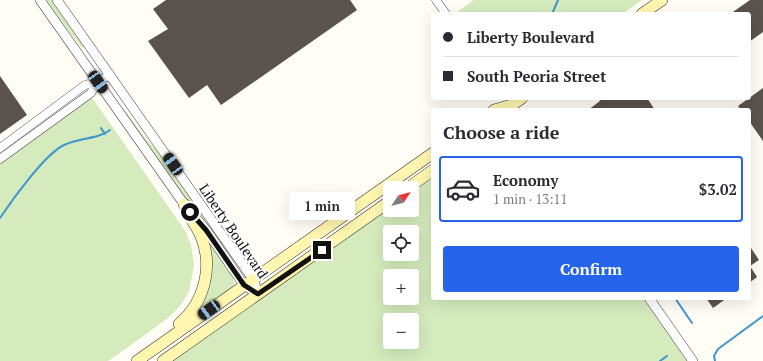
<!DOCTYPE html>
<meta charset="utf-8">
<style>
:root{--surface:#fff;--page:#f2f2f3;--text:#2b2b33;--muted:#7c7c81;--line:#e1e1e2;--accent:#2563eb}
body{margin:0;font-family:"PT Serif",serif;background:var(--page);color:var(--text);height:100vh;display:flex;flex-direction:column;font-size:15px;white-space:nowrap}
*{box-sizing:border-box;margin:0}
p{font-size:13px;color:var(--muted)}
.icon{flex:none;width:22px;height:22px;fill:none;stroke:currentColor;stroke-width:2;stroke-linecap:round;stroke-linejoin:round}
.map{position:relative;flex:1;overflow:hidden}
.drawer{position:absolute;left:431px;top:108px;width:320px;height:192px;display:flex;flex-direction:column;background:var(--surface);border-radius:4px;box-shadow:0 4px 16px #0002}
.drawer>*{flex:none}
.banner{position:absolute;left:431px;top:12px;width:320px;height:88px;border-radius:4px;box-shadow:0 4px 16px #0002;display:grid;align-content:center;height:88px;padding:0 12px;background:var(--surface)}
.needle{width:26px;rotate:55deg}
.fabs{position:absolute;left:383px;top:181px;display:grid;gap:8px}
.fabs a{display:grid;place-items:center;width:36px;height:36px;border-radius:4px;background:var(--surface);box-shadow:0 4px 16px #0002;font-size:20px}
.end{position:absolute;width:18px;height:18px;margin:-9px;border:5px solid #111;background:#fff;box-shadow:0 0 0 2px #fff}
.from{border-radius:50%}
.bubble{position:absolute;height:28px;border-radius:4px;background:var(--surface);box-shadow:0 4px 16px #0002;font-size:13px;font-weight:700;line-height:28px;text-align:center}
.car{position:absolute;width:12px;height:24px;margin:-12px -6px;border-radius:5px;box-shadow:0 0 3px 1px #0007;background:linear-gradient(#222 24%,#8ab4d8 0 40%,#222 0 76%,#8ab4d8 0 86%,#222 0)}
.banner b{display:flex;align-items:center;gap:14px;height:38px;font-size:15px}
.banner b+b{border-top:1px solid var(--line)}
.banner i{width:10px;height:10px;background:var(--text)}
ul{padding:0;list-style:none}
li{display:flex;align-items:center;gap:12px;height:66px;margin:0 8px 6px;padding:0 4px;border:2px solid var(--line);border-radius:4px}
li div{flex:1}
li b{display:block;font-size:15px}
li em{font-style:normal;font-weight:700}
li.current{border-color:var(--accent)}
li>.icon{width:36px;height:36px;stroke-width:1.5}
h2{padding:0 12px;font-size:18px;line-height:48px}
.action{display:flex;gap:8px;margin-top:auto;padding:8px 12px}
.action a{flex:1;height:46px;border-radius:4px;background:var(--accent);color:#fff;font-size:16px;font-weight:700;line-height:46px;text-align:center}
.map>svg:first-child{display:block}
</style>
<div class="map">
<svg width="763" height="361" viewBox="0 0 763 361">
<rect width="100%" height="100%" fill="#fffdf5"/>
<g fill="#d5ebbd" fill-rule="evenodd">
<path d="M45,0H52L84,47L82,48Z"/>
<path d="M474,0H642L622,14H454Z"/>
<path d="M90,98L93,99L186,232L191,245L194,265L189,292L180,306L168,318L124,350L108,361H0V163Z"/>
<path d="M124,109L145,138L164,158L229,254H227L187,203L123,111Z"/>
<path d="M433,177V298H644L688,361H171L390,207V210H412V192ZM390,232H412V254H390ZM390,276H412V298H390ZM390,320H412V342H390Z"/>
<path d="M208,241L233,277L234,283L232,288L196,314Z"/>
</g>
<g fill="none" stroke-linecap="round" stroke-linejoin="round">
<g stroke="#3f96cf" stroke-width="2">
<path d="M552,14L558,0"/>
<path d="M101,128L105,134"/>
<path d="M0,218C12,200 45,154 64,145C79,137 97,140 110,130"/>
<path d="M675,298L692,323"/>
<path d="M660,361L667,356"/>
<path d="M715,361L714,356L718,349L763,316"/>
</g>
</g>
<g fill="#5a524d">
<path d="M166,0H350L357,10L221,105L207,85L189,98L148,41L168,29L153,9Z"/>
<path d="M750,0H763V32L749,42V14H730Z"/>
<path d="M0,76L27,115L0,134Z"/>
<path d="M763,88V141L749,121V110H741L738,106Z"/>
<path d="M598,98H647L655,110H588L600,101Z"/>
<path d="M749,245L759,260L750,266L757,277L749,283Z"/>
<path d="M706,298H727L713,308Z"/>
</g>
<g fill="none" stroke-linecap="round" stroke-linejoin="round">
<g stroke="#444" stroke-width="9">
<g id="minor">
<path d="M436,0L446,14"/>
<path d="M0,148L85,85L97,82L110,75"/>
<path d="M0,159L91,93L97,82"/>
</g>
</g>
<g stroke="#444" stroke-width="10">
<g id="tertiary">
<path d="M40,0L184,204L206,230L244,285L258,294"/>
<path d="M57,0L253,279L258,294"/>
<path d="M649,298L693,361"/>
</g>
</g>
<g stroke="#333" stroke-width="12">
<g id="secondary">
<path d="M642,14L662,0"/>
<path d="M494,110L512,105L522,98"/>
<path d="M408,188L433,170"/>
<path d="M179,324C205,302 214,265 200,234C195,223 187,215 184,204"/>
<path d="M137,361L433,153"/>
<path d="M163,361L390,201"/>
</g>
</g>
<use href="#minor" stroke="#fff" stroke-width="8"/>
<use href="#tertiary" stroke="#fff" stroke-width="9"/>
<use href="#secondary" stroke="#fff6b0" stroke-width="11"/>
</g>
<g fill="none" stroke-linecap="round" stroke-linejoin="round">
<path stroke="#111" stroke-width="5" d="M190,212L206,230L244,285L258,294L322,250"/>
</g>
<g text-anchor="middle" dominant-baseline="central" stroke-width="4" stroke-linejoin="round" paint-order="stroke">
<g font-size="14" fill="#111" stroke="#fff">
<text transform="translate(234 231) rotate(56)">Liberty Boulevard</text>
</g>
</g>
</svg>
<div class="fabs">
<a><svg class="needle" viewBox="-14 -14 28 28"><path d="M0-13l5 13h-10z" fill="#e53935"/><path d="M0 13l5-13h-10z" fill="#7c7c81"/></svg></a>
<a><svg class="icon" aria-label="locate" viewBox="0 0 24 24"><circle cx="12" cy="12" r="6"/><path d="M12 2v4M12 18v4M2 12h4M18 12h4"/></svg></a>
<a>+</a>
<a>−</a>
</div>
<i class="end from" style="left:190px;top:212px"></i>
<i class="end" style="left:322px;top:250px"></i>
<div class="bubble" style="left:289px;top:192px;width:66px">1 min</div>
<i class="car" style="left:98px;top:82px;rotate:145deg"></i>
<i class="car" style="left:173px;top:164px;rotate:325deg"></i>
<i class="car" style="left:209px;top:310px;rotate:234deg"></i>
<div class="banner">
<b><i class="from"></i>Liberty Boulevard</b>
<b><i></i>South Peoria Street</b>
</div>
<section class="drawer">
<h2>Choose a ride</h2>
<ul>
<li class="current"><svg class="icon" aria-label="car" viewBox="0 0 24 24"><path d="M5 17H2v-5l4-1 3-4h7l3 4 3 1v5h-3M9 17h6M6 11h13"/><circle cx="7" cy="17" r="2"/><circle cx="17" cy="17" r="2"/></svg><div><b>Economy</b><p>1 min · 13:11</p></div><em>$3.02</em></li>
</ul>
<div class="action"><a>Confirm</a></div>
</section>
</div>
